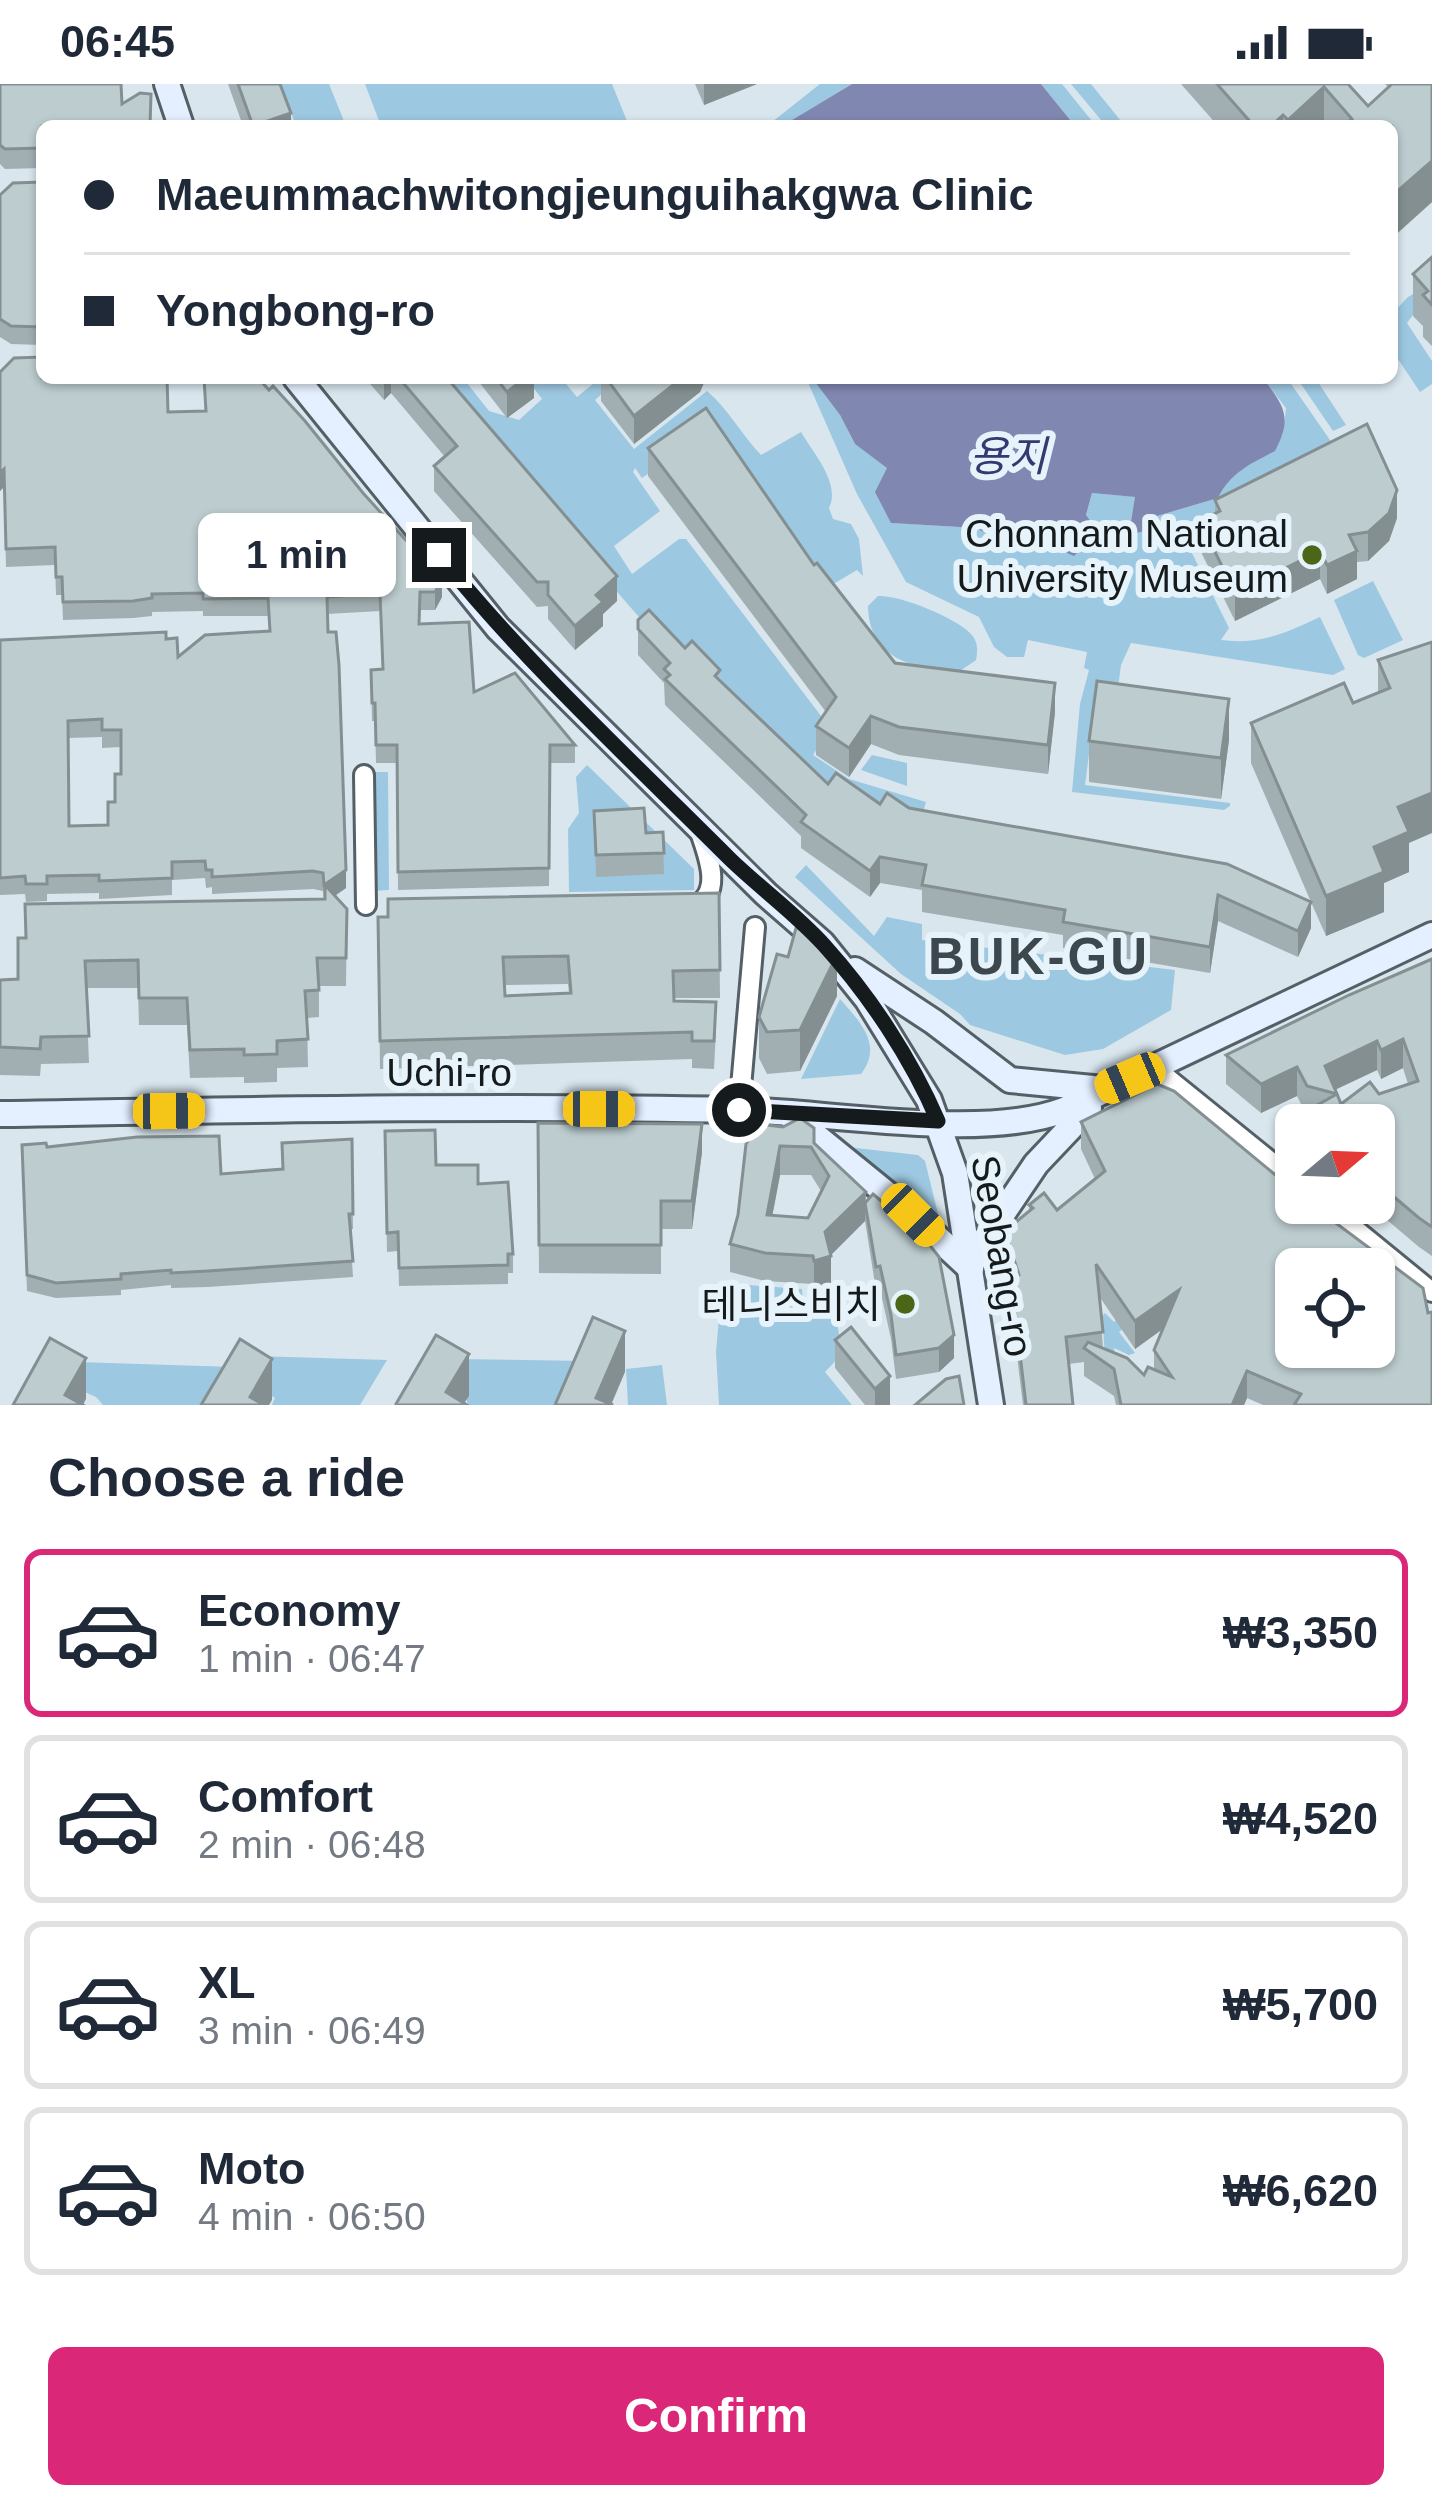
<!DOCTYPE html>
<meta charset="utf-8">
<style>
:root{--surface:#fff;--page:#f2f2f3;--text:#1f2937;--muted:#747a83;--line:#e0e1e3;--accent:#db2777}
body{margin:0;font-family:Helvetica,"Noto Sans KR",sans-serif;background:var(--page);color:var(--text);height:100vh;display:flex;flex-direction:column;font-size:45px;white-space:nowrap}
*{box-sizing:border-box;margin:0}
p{font-size:39px;color:var(--muted)}
.icon{flex:none;width:66px;height:66px;fill:none;stroke:currentColor;stroke-width:2;stroke-linecap:round;stroke-linejoin:round}
.map{position:relative;height:1321px;overflow:hidden}
.panel{display:flex;flex-direction:column;background:var(--surface);flex:1}
.panel>*{flex:none}
.top-card{position:absolute;left:36px;top:36px;width:1362px;height:264px;border-radius:18px;box-shadow:0 3px 9px #0004;display:grid;align-content:center;height:264px;padding:0 48px;background:var(--surface)}
.needle{width:78px;rotate:71deg}
.buttons{position:absolute;left:1275px;top:1020px;display:grid;gap:24px}
.buttons a{display:grid;place-items:center;width:120px;height:120px;border-radius:18px;background:var(--surface);box-shadow:0 3px 9px #0004;font-size:60px}
.end{position:absolute;width:54px;height:54px;margin:-27px;border:15px solid #151a1c;background:#fff;box-shadow:0 0 0 6px #fff}
.from{border-radius:50%}
.bubble{position:absolute;height:84px;border-radius:18px;background:var(--surface);box-shadow:0 3px 9px #0004;font-size:39px;font-weight:800;line-height:84px;text-align:center}
.car{position:absolute;width:36px;height:72px;margin:-36px -18px;border-radius:15px;box-shadow:0 0 9px 3px #0007;background:linear-gradient(#f5c518 24%,#345 0 40%,#f5c518 0 76%,#345 0 86%,#f5c518 0)}
.top-card b{display:flex;align-items:center;gap:42px;height:114px;font-size:45px}
.top-card b+b{border-top:3px solid var(--line)}
.top-card i{width:30px;height:30px;background:var(--text)}
ul{padding:0;list-style:none}
li{display:flex;align-items:center;gap:36px;height:168px;margin:0 24px 18px;padding:0 24px;border:6px solid var(--line);border-radius:18px}
li div{flex:1}
li b{display:block;font-size:45px}
li em{font-style:normal;font-weight:800}
li.on{border-color:var(--accent)}
li>.icon{width:108px;height:108px;stroke-width:1.5}
h2{padding:0 48px;font-size:54px;line-height:144px}
.button{display:flex;gap:24px;margin-top:auto;padding:24px 48px}
.button a{flex:1;height:138px;border-radius:18px;background:var(--accent);color:#fff;font-size:48px;font-weight:800;line-height:138px;text-align:center}
.status{display:flex;justify-content:space-between;align-items:center;height:84px;padding:0 60px;background:var(--surface);direction:ltr}
.status svg{height:33px;fill:currentColor}
.map>svg:first-child{display:block}
</style>
<div class="status"><b>06:45</b><svg viewBox="0 0 49 12"><path d="M0 12V9h3v3zM5 12V6h3v6zM10 12V3h3v9zM15 12V0h3v12zM26 1h20v11H26zM47 4h2v5h-2z"/></svg></div>
<div class="map">
<svg width="1432" height="1321" viewBox="0 0 1432 1321">
<rect width="100%" height="100%" fill="#d9e6ee"/>
<g fill="#9dc8e1">
<path d="M281,0H329L346,42H296Z"/>
<path d="M365,0H612L629,42H381Z"/>
<path d="M820,0H852L782,42H767Z"/>
<path d="M1041,0H1062L1096,42H1075Z"/>
<path d="M1071,0H1091L1125,42H1106Z"/>
<path d="M1432,199V205L1407,239L1432,277V300L1420,308L1392,266V230L1408,213Z"/>
<path d="M430,294H463L489,327L519,336L542,315L526,294H561L577,313L600,294H620L595,316L634,365L707,307C729,326 741,350 761,371L801,348C814,370 841,400 829,424L833,435L851,440L859,455L863,492L857,486L825,505L699,354L642,394L635,384L633,388L660,427L614,462L632,490L679,455H686L831,645L813,671L849,695L926,718L920,739L812,695L639,533Z"/>
<path d="M806,294H812L840,331L855,360L888,384L892,439L977,444L996,457L1032,446L1049,461L1086,431L1092,409L1136,413L1130,450L1148,446L1157,432L1218,414C1240,368 1282,385 1286,324L1263,294H1287L1339,369L1188,461L1229,544L1221,556C1259,561 1286,549 1320,533L1345,585L1333,591L1131,559L1121,581L1115,626L1095,624L1085,701L1230,719V722L1224,726L1072,708L1080,620L1089,586L1084,584L1087,568L1028,556L1024,573H1007L994,563L979,533L906,498L857,410Z"/>
<path d="M1316,295L1346,341L1333,347L1301,300Z"/>
<path d="M1373,497L1403,556L1364,574L1358,571L1334,516Z"/>
<path d="M878,512C900,511 954,533 970,549C978,557 978,565 976,576L957,589C914,584 869,576 868,522Z"/>
<path d="M872,671L907,679V702L861,686Z"/>
<path d="M587,681L694,785V806L569,808L568,745L579,729L576,693Z"/>
<path d="M370,688H388L389,806L371,807Z"/>
<path d="M806,781L874,852L887,833L922,840V856L1175,886L1171,926L1103,965L1065,971L970,941L960,930L901,890L795,793Z"/>
<path d="M840,915C861,939 883,961 861,990L801,995Z"/>
<path d="M838,1062L918,1071L925,1077L942,1146Z"/>
<path d="M722,1199L802,1205L803,1218L833,1212L842,1270L825,1288L852,1321H719L716,1268Z"/>
<path d="M1105,1229L1114,1238L1122,1231L1129,1240L1119,1248L1135,1269L1129,1271L1114,1264L1117,1283H1106L1102,1232Z"/>
<path d="M251,1272L387,1276L360,1321H272L275,1314L239,1292Z"/>
<path d="M456,1275L585,1277L567,1321H468Z"/>
<path d="M77,1278L234,1283L213,1321H103L96,1313L53,1294Z"/>
<path d="M662,1281L667,1321H628L626,1285Z"/>
</g>
<g fill="#8087b0">
<path d="M852,0H1041L1075,42H782Z"/>
<path d="M812,294H1263C1284,322 1293,333 1275,367C1251,380 1231,388 1218,414L1157,432L1148,446L1129,451L1135,413L1092,409L1086,431L1098,448L1074,472L1049,461L1032,446L996,457L977,444L891,439L875,408L887,384L855,360L840,331Z"/>
</g>
<g fill="none" stroke-linecap="round" stroke-linejoin="round">
<g stroke="#545f66" stroke-width="24">
<g id="street">
<path d="M364,691L366,821"/>
<path d="M693,823C724,810 708,772 700,748"/>
<path d="M1155,984L1296,1098"/>
<path d="M739,1026L755,843"/>
<path d="M1323,1119L1432,1208"/>
</g>
</g>
<g stroke="#545f66" stroke-width="30">
<g id="secondary">
<path d="M167,0L181,42"/>
<path d="M296,294L498,544L766,810L822,859L867,915L929,1016L955,1089L991,1321"/>
<path d="M855,886L934,938L1010,996L1103,1005"/>
<path d="M0,1030C246,1026 492,1021 738,1026C830,1028 981,1057 1064,1026L1432,851"/>
<path d="M790,1031L913,1131L971,1185"/>
<path d="M971,1183L976,1169L1036,1080L1089,1024"/>
</g>
</g>
<use href="#street" stroke="#fff" stroke-width="18"/>
<use href="#secondary" stroke="#e4efff" stroke-width="24"/>
</g>
<g fill="#a2afb2" fill-rule="evenodd">
<path d="M0,0H121L122,20L140,9L151,10L150,42H42V84L5,85L0,80Z"/>
<path d="M228,0H280L291,42H243Z"/>
<path d="M695,0H757L704,21Z"/>
<path d="M1181,0H1348L1368,22L1388,3L1385,0H1432V118L1392,154V42H1218Z"/>
<path d="M42,98V261L11,260L0,253V111Z"/>
<path d="M1432,173V262L1423,253V242L1413,232V190Z"/>
<path d="M0,288L168,328L205,327L203,294H258L442,513L435,526H420V540L474,608L575,661V679H550L549,802L398,806L397,679H376L375,637H372L371,586L382,585L380,527L327,530L346,804L335,812L347,825L346,902H319V933L307,934L308,983L277,984V998L244,999V993L190,994L187,941H139L138,904H86L89,979L41,980L40,992L0,991V896L18,895L25,854V820L324,815L323,807L313,805L212,810V803L206,804L205,794L172,796V811L99,815V809L47,810V817L26,818L25,810L0,811V556L166,555L178,573L269,547L268,532H203V527L152,528V532L133,534L63,536L62,511H56L55,481L6,483L4,403L0,407ZM102,653V664L121,663V690L108,741L69,742L68,654Z"/>
<path d="M365,294H447L617,517L603,530V542L575,566L548,535V522L537,523L434,407V382L445,373L391,309L384,316Z"/>
<path d="M476,294H534V314L507,334Z"/>
<path d="M601,294H706L700,308L634,360L601,317Z"/>
<path d="M648,364L814,481L895,579L1055,628L1048,690L899,671L871,660L849,693L816,671V642L826,628L648,392Z"/>
<path d="M1215,416L1397,434L1389,457L1368,477L1357,478V495L1327,510L1320,495L1235,537L1200,466V437L1215,430Z"/>
<path d="M638,536L685,564L828,700L880,720L909,724L1311,818L1251,679V639L1353,619L1378,609V576L1432,558L1409,759V788L1384,799V828L1326,852L1311,818V844L1298,873L1218,837L1210,889L1063,864V851L922,828V806L880,799L870,813L801,764V752L665,621L664,599L638,571Z"/>
<path d="M1229,656L1221,715L1089,698V657Z"/>
<path d="M594,727L646,749L663,748L664,790L596,793Z"/>
<path d="M719,809L720,914H674V917L716,946L714,985L692,984V975L380,985L378,833ZM568,900L569,909L505,912V901Z"/>
<path d="M788,873L837,912L800,987L767,990L759,974V933Z"/>
<path d="M1432,875V1172L1419,1163L1367,1119H1374V1041H1305V1028L1297,1012L1261,1029L1226,1000V971ZM1403,984L1408,1000L1341,1020L1335,1006L1377,986L1381,995Z"/>
<path d="M1081,1038L1432,1321H1263L1247,1314L1244,1321H1116L1114,1312L1084,1292V1278L1069,1280L1073,1321H1023L1014,1247L1008,1227V1200L1012,1196L1005,1174V1147L1029,1127V1121L1057,1126L1095,1095L1081,1065ZM1099,1212L1135,1265L1163,1245L1154,1266V1286L1144,1291L1103,1264Z"/>
<path d="M538,1039L702,1068L692,1145H661V1190L539,1189Z"/>
<path d="M385,1047L436,1081L478,1100L513,1170V1189H508V1200L399,1202L398,1167L387,1168Z"/>
<path d="M352,1055L353,1145H350L353,1193L208,1203L171,1204V1201L121,1206V1211L56,1214L27,1207L22,1077L47,1063L221,1090L282,1085Z"/>
<path d="M814,1059L866,1119L954,1274L939,1288L896,1295L891,1255L880,1205L876,1206L865,1137L831,1171V1201L814,1205L813,1200L765,1197L730,1188V1160L738,1131L746,1060ZM780,1091H811L821,1107L808,1134L772,1132Z"/>
<path d="M835,1256L890,1321H865L835,1284Z"/>
</g>
<g fill="#848f91">
<path d="M704,0H757L704,21Z"/>
<path d="M1324,3V42H1288V36Z"/>
<path d="M291,29V42H253Z"/>
<path d="M1283,31V42H1271Z"/>
<path d="M1432,77V118L1392,154V112Z"/>
<path d="M384,294H391V309L384,316Z"/>
<path d="M525,294H534V314L507,334V308Z"/>
<path d="M682,294H706L700,308L634,360V332Z"/>
<path d="M4,385V403L0,407V389Z"/>
<path d="M1397,406V434L1389,457L1368,477V448Z"/>
<path d="M1320,467V495L1235,537V509Z"/>
<path d="M1357,467V495L1327,510V481Z"/>
<path d="M617,492V517L603,530V542L575,566V542L596,511Z"/>
<path d="M442,496V513L435,526V508Z"/>
<path d="M1055,599V628L1048,690V661Z"/>
<path d="M1229,615V656L1221,715V674Z"/>
<path d="M871,632V660L849,693V664Z"/>
<path d="M1432,709V749L1409,759V788L1384,799V828L1326,852V812L1374,763L1398,723Z"/>
<path d="M880,773V799L870,813V787Z"/>
<path d="M346,786V804L325,818V801Z"/>
<path d="M1218,811V837L1210,889V863Z"/>
<path d="M1311,818V844L1298,873V847Z"/>
<path d="M837,871V912L800,987V946Z"/>
<path d="M1403,955V984L1381,995V966Z"/>
<path d="M1377,957V986L1330,1008L1325,982Z"/>
<path d="M1297,983V1012L1261,1029V1000Z"/>
<path d="M702,1040V1068L692,1145V1117Z"/>
<path d="M780,1062V1091L767,1160V1131Z"/>
<path d="M866,1108L865,1137L829,1173L831,1172V1201L814,1205V1177L825,1148Z"/>
<path d="M1179,1206V1233L1135,1265V1237Z"/>
<path d="M625,1247V1288L611,1321L596,1314Z"/>
<path d="M954,1251V1274L939,1288V1264Z"/>
<path d="M469,1270V1312L463,1321L446,1308Z"/>
<path d="M86,1274V1315L83,1321L65,1311Z"/>
<path d="M272,1275V1316L269,1321H250V1313Z"/>
<path d="M1247,1287V1314L1244,1321H1232Z"/>
<path d="M890,1292V1321H875V1305Z"/>
</g>
<g fill="#bccccf" stroke="#848f91" stroke-width="3" fill-rule="evenodd">
<path d="M0,0H121L122,20L140,9L151,10L150,42H42V64L5,65L0,61Z"/>
<path d="M238,0H280L291,29L253,42Z"/>
<path d="M1217,0H1348L1368,22L1392,0H1432V77L1392,112V42H1343L1352,35L1324,3L1288,36L1283,31L1271,42H1254Z"/>
<path d="M42,98V243L11,242L0,235V111L13,99Z"/>
<path d="M1432,173V221L1423,211L1428,207L1413,190Z"/>
<path d="M42,273V294H167L168,328L206,327L204,294H258L269,306L273,302L305,337L363,409L442,496L435,508H420L419,540L469,538L474,608L515,589L575,661H550L549,784L398,788L397,661H376L375,619H372L371,586L383,585L380,509L327,513L328,548H336L339,581L346,786L324,801L323,789L313,787L212,793V786H206L205,777L172,778V794L99,797V791L47,792V800H26L25,792L0,794V556L166,548V555L177,554L178,573L205,551L270,547L268,514L203,515V509L152,510V514L133,517L63,518L62,493H56L55,463L6,465L4,385L0,389V288L14,274ZM102,635V646H121V690H115V718H108V741L69,742L68,637Z"/>
<path d="M399,294H447L617,492L596,511L603,518L575,542L548,511V498H537L434,382L457,362Z"/>
<path d="M496,294H525L507,308Z"/>
<path d="M606,294H682L634,332Z"/>
<path d="M706,324L814,481L817,479L895,579L1055,599L1048,661L899,643L871,632L849,664L816,642L836,613L648,364Z"/>
<path d="M1367,340L1397,406L1389,429L1368,448L1349,451L1357,467L1327,481L1320,467L1235,509L1200,437L1220,427L1215,416Z"/>
<path d="M649,526L685,564L692,557L720,586L715,592L828,700L836,689L880,720L887,709L909,724L1227,780L1311,818L1298,847L1218,811L1210,863L1063,838L1065,826L922,801L926,781L880,773L870,787L801,738L806,731L665,595L670,591L664,585L670,579L638,545V536Z"/>
<path d="M1432,558V709L1398,723L1409,748L1374,763L1384,788L1326,812L1251,639L1344,599L1353,619L1390,604L1378,576Z"/>
<path d="M1097,597L1229,615L1221,674L1089,657Z"/>
<path d="M644,724L646,749L663,748L664,769L596,771L594,727Z"/>
<path d="M325,801L347,825L346,874H317L319,906L305,907L308,955L277,957V970L244,971V965L190,966L187,914H139L138,876L85,877L89,952L41,953L40,965L0,963V896L18,895V854H26L25,820L325,815Z"/>
<path d="M719,809L720,886L673,887L674,917L716,918L714,957H692V948L380,957L378,833H388V815ZM568,872L571,909L505,912L503,873Z"/>
<path d="M796,844L813,848L837,871L800,946L767,948L759,933L777,870L788,873Z"/>
<path d="M1432,875V1143L1419,1134L1374,1096V1041H1309L1306,1038L1305,1028L1337,1010L1341,1020L1370,998L1379,1010L1418,997L1403,955L1381,966L1377,957L1325,982L1337,1010L1307,1002L1297,983L1261,1000L1226,971L1349,911Z"/>
<path d="M1157,1000L1174,1007L1296,1108V1119H1309L1423,1204L1428,1229L1432,1228V1321H1294L1301,1310L1247,1287L1232,1321H1121L1114,1285L1084,1264L1088,1258L1127,1274L1144,1291L1148,1283L1172,1293L1154,1266L1179,1206L1135,1237L1096,1180L1103,1248L1066,1253L1073,1321H1026L1014,1219L1008,1200L1019,1191L1005,1147L1033,1124L1029,1121L1044,1109L1057,1126L1105,1087L1081,1038ZM1296,1185H1374V1263H1296Z"/>
<path d="M800,1034L814,1044V1059L866,1108L825,1148L831,1172L814,1177L813,1172L765,1169L730,1160L738,1131L746,1060L759,1040L783,1043ZM780,1062L811,1063L829,1092L808,1134L767,1131Z"/>
<path d="M538,1039L702,1040L692,1117H661V1161H539Z"/>
<path d="M435,1046L436,1081H478V1100L508,1098L513,1170H508V1181L399,1184L398,1148L387,1149L385,1047Z"/>
<path d="M219,1052L221,1090L283,1085L282,1059L352,1055L353,1130H349L353,1177L208,1187L171,1189V1186L121,1190V1195L56,1199L27,1191L22,1061L46,1059L47,1063L137,1053Z"/>
<path d="M873,1110L907,1139L910,1136L939,1173L954,1251L939,1264L896,1271L891,1231L880,1182L876,1183L865,1119Z"/>
<path d="M593,1233L625,1247L596,1314L613,1321H555Z"/>
<path d="M851,1243L890,1292L875,1305L835,1256Z"/>
<path d="M436,1251L469,1270L446,1308L467,1321H397L396,1320Z"/>
<path d="M50,1254L86,1274L65,1311L83,1321H13Z"/>
<path d="M240,1255L272,1275L250,1313L264,1321H201Z"/>
<path d="M959,1292L964,1321H915L946,1295Z"/>
</g>
<g fill="none" stroke-linecap="round" stroke-linejoin="round">
<path stroke="#151a1c" stroke-width="15" d="M439,471C527,580 631,676 730,775C760,804 796,830 824,861C870,912 911,974 938,1037L739,1026"/>
</g>
<g fill="#4c6618" stroke="#e6f3fb" stroke-width="4.5">
<circle cx="1312" cy="471" r="12"/>
<circle cx="905" cy="1220" r="12"/>
</g>
<g text-anchor="middle" dominant-baseline="central" stroke-width="12" stroke-linejoin="round" paint-order="stroke">
<g font-size="39" fill="#151a1c" stroke="#e6f3fb" text-anchor="end">
<text x="1288" y="449">Chonnam National<tspan x="1288" dy="45">University Museum</tspan></text>
<text x="881" y="1220">테니스비치</text>
</g>
<g font-size="39" fill="#151a1c" stroke="#e6f3fb">
<text x="449" y="988">Uchi-ro</text>
<text transform="translate(1002 1172) rotate(80)">Seobang-ro</text>
</g>
<g font-size="42" font-style="italic" fill="#353970" stroke="#e6f3fb">
<text x="1008" y="372">용지</text>
</g>
<g font-size="51" font-weight="bold" letter-spacing="3" fill="#3c474e" stroke="#e6f3fb">
<text x="1039" y="872">BUK-GU</text>
</g>
</g>
</svg>
<div class="buttons">
<a><svg class="needle" viewBox="-14 -14 28 28"><path d="M0-13l5 13h-10z" fill="#e53935"/><path d="M0 13l5-13h-10z" fill="#747a83"/></svg></a>
<a><svg class="icon" aria-label="locate" viewBox="0 0 24 24"><circle cx="12" cy="12" r="6"/><path d="M12 2v4M12 18v4M2 12h4M18 12h4"/></svg></a>
</div>
<i class="end from" style="left:739px;top:1026px"></i>
<i class="end" style="left:439px;top:471px"></i>
<div class="bubble" style="left:198px;top:429px;width:198px">1 min</div>
<i class="car" style="left:1130px;top:994px;rotate:247deg"></i>
<i class="car" style="left:599px;top:1025px;rotate:90deg"></i>
<i class="car" style="left:169px;top:1027px;rotate:89deg"></i>
<i class="car" style="left:913px;top:1131px;rotate:135deg"></i>
<div class="top-card">
<b><i class="from"></i>Maeummachwitongjeunguihakgwa Clinic</b>
<b><i></i>Yongbong-ro</b>
</div>
</div>
<section class="panel">
<h2>Choose a ride</h2>
<ul>
<li class="on"><svg class="icon" aria-label="car" viewBox="0 0 24 24"><path d="M5 17H2v-5l4-1 3-4h7l3 4 3 1v5h-3M9 17h6M6 11h13"/><circle cx="7" cy="17" r="2"/><circle cx="17" cy="17" r="2"/></svg><div><b>Economy</b><p>1 min · 06:47</p></div><em>₩3,350</em></li>
<li><svg class="icon" aria-label="car" viewBox="0 0 24 24"><path d="M5 17H2v-5l4-1 3-4h7l3 4 3 1v5h-3M9 17h6M6 11h13"/><circle cx="7" cy="17" r="2"/><circle cx="17" cy="17" r="2"/></svg><div><b>Comfort</b><p>2 min · 06:48</p></div><em>₩4,520</em></li>
<li><svg class="icon" aria-label="car" viewBox="0 0 24 24"><path d="M5 17H2v-5l4-1 3-4h7l3 4 3 1v5h-3M9 17h6M6 11h13"/><circle cx="7" cy="17" r="2"/><circle cx="17" cy="17" r="2"/></svg><div><b>XL</b><p>3 min · 06:49</p></div><em>₩5,700</em></li>
<li><svg class="icon" aria-label="car" viewBox="0 0 24 24"><path d="M5 17H2v-5l4-1 3-4h7l3 4 3 1v5h-3M9 17h6M6 11h13"/><circle cx="7" cy="17" r="2"/><circle cx="17" cy="17" r="2"/></svg><div><b>Moto</b><p>4 min · 06:50</p></div><em>₩6,620</em></li>
</ul>
<div class="button"><a>Confirm</a></div>
</section>
